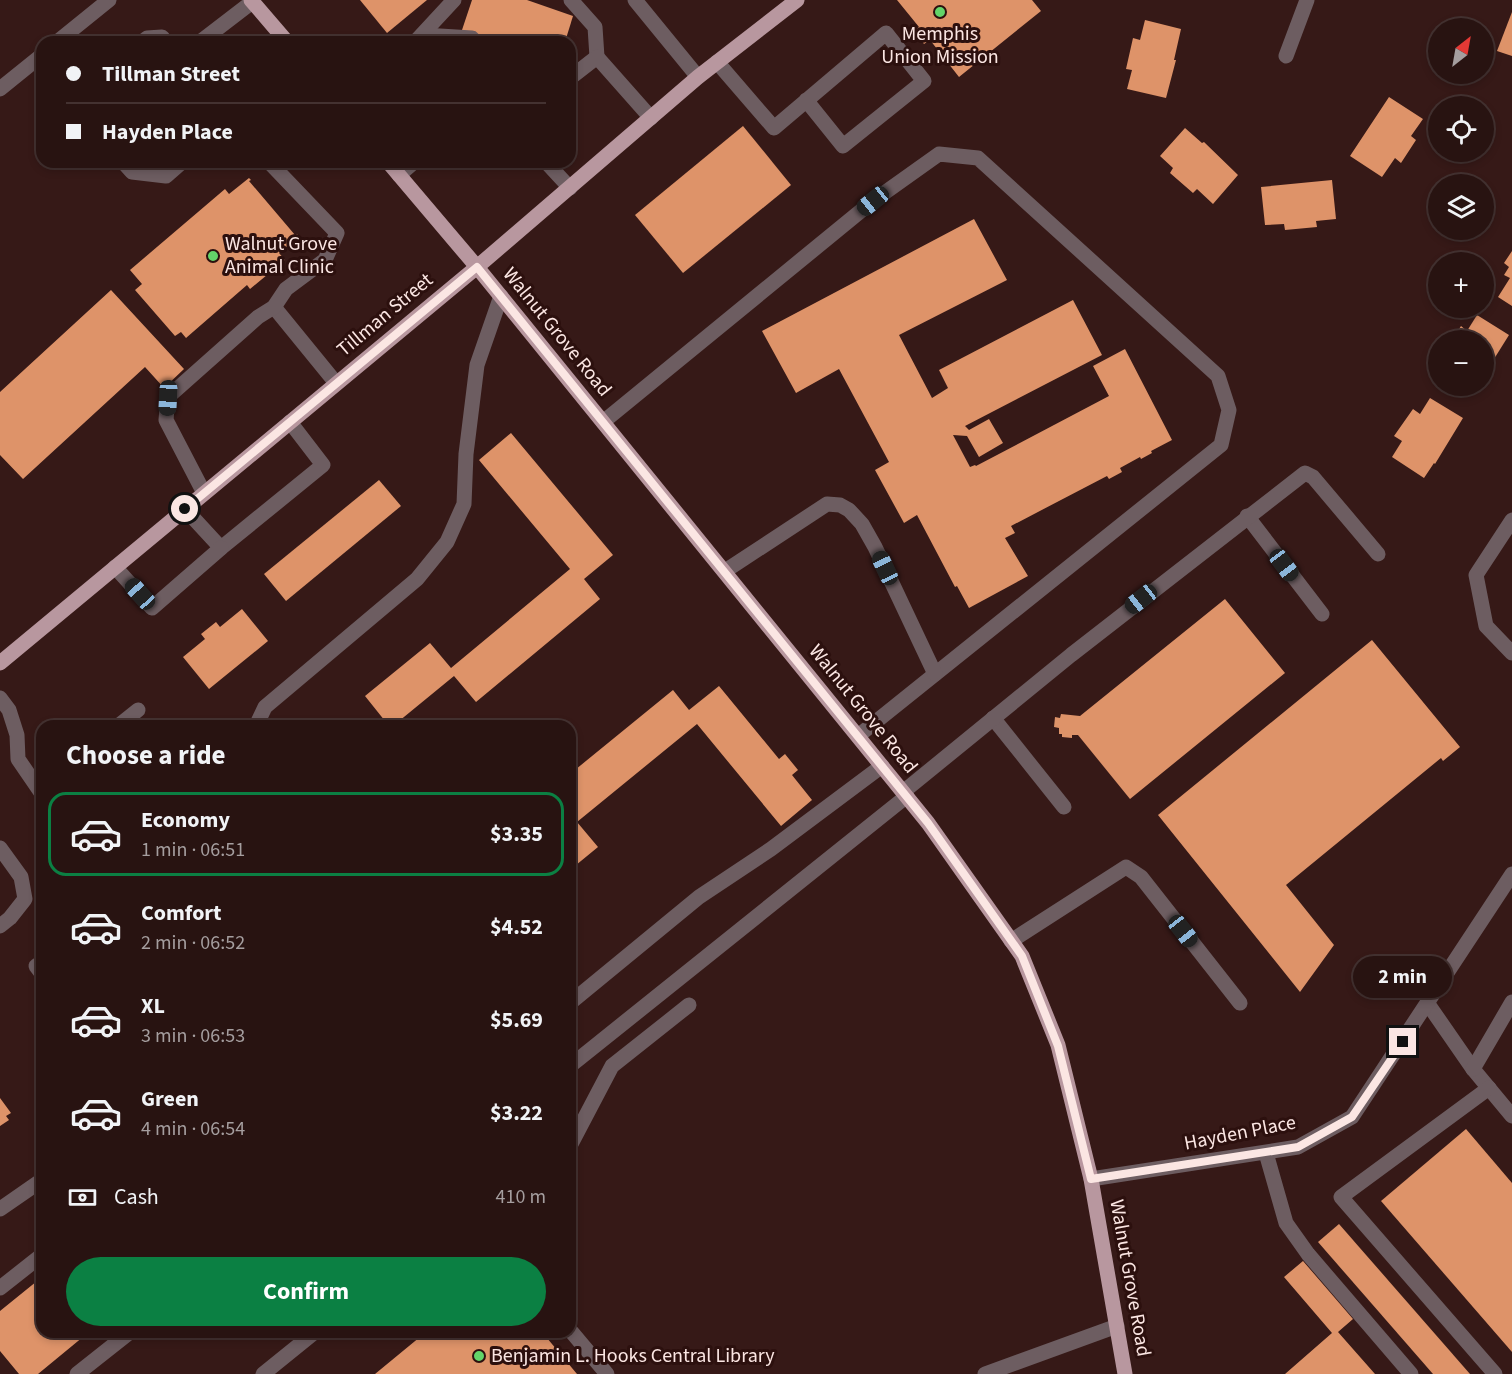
<!DOCTYPE html>
<meta charset="utf-8">
<style>
:root{--surface:#281311;--page:#34201f;--text:#f1f3f6;--muted:#a59e9f;--line:#443231;--accent:#0b8043}
body{margin:0;font-family:"Source Sans 3",sans-serif;background:var(--page);color:var(--text);height:100vh;display:flex;flex-direction:column;font-size:22px;white-space:nowrap}
*{box-sizing:border-box;margin:0}
p{font-size:20px;color:var(--muted)}
.icon{flex:none;width:33px;height:33px;fill:none;stroke:currentColor;stroke-width:2;stroke-linecap:round;stroke-linejoin:round}
.map{position:relative;flex:1;overflow:hidden}
.panel{position:absolute;left:36px;top:720px;width:540px;height:618px;display:flex;flex-direction:column;background:var(--surface);border-radius:18px;box-shadow:0 3px 9px #0003,0 0 0 2px var(--line)}
.panel>*{flex:none}
.banner{position:absolute;left:36px;top:36px;width:540px;height:132px;border-radius:18px;box-shadow:0 3px 9px #0003,0 0 0 2px var(--line);display:grid;align-content:center;height:132px;padding:0 30px;background:var(--surface)}
.needle{width:39px;rotate:31deg}
.fabs{position:absolute;left:1428px;top:18px;display:grid;gap:12px}
.fabs a{display:grid;place-items:center;width:66px;height:66px;border-radius:50%;background:var(--surface);box-shadow:0 3px 9px #0003,0 0 0 2px var(--line);font-size:30px}
.end{position:absolute;width:27px;height:27px;margin:-14px;border:8px solid #fbe6e3;background:#111;box-shadow:0 0 0 3px #111}
.from{border-radius:50%}
.bubble{position:absolute;height:42px;border-radius:21px;background:var(--surface);box-shadow:0 3px 9px #0003,0 0 0 2px var(--line);font-size:20px;font-weight:700;line-height:42px;text-align:center}
.car{position:absolute;width:18px;height:36px;margin:-18px -9px;border-radius:8px;box-shadow:0 0 4px 2px #0007;background:linear-gradient(#222 24%,#8ab4d8 0 40%,#222 0 76%,#8ab4d8 0 86%,#222 0)}
.banner b{display:flex;align-items:center;gap:21px;height:57px;font-size:22px}
.banner b+b{border-top:2px solid var(--line)}
.banner i{width:15px;height:15px;background:var(--text)}
ul{padding:0;list-style:none}
li{display:flex;align-items:center;gap:18px;height:84px;margin:0 12px 9px;padding:0 18px;border:3px solid transparent;border-radius:18px}
li div{flex:1}
li b{display:block;font-size:22px}
li em{font-style:normal;font-weight:700}
li.selected{border-color:var(--accent)}
li>.icon{width:54px;height:54px;stroke-width:1.5}
h2{padding:0 30px;font-size:27px;line-height:72px}
.pay{display:flex;align-items:center;gap:15px;height:66px;padding:0 30px;font-size:22px}
.pay p{margin-inline-start:auto}
.primary-button{display:flex;gap:12px;margin-top:auto;padding:12px 30px}
.primary-button a{flex:1;height:69px;border-radius:36px;background:var(--accent);color:#fff;font-size:24px;font-weight:700;line-height:69px;text-align:center}
.map>svg:first-child{display:block}
</style>
<div class="map">
<svg width="1512" height="1374" viewBox="0 0 1512 1374">
<rect width="100%" height="100%" fill="#361917"/>
<g fill="#de9369">
<path d="M360,0H427L387,33Z"/>
<path d="M472,0H527L573,16L565,42H498L462,30Z"/>
<path d="M897,0H1032L1041,11L959,77L930,40L924,44L914,31L919,27Z"/>
<path d="M1512,12V56L1497,51Z"/>
<path d="M1145,20L1181,29L1174,60H1176L1166,98L1127,89L1132,70L1126,69L1133,38L1140,40Z"/>
<path d="M1389,97L1423,119L1411,136L1416,140L1401,163L1395,158L1382,177L1350,156Z"/>
<path d="M743,126L791,185L683,273L635,215Z"/>
<path d="M1185,128L1202,143L1204,142L1238,175L1213,204L1197,189L1193,193L1170,173L1173,168L1160,156Z"/>
<path d="M249,178L251,180L249,181L295,235L297,234L299,236L279,253L285,260L250,289L247,285L186,338L181,332L175,336L135,290L142,284L130,270L225,189L229,194Z"/>
<path d="M1332,180L1336,219L1316,221L1317,227L1285,230L1284,224L1265,225L1261,187Z"/>
<path d="M974,219L1007,280L899,335L932,398L948,388L939,370L1073,300L1102,355L965,426L969,430L989,419L1003,443L979,457L967,436L953,435L970,467L975,465L976,466L1109,396L1093,366L1125,349L1172,440L1151,451L1152,453L1141,459L1140,457L1120,468L1122,472L1109,479L1107,476L1011,526L1015,533L1005,538L1028,576L969,608L957,586L955,587L917,515L904,523L875,470L889,462L839,369L796,393L762,331Z"/>
<path d="M1512,251V306L1498,297L1510,278L1504,275L1509,267L1504,263Z"/>
<path d="M111,290L184,369L164,388L145,367L23,479L0,455V392Z"/>
<path d="M1477,315L1509,335L1484,375V340H1452L1461,326L1467,331Z"/>
<path d="M1457,386H1477L1471,395Z"/>
<path d="M1430,398L1463,418L1435,464L1434,463L1424,478L1392,457L1402,441L1394,436L1413,409L1420,414Z"/>
<path d="M511,433L613,555L584,579L600,599L476,702L454,676L393,726H389L365,696L430,643L451,668L570,569L479,460Z"/>
<path d="M379,480L401,506L286,601L264,574Z"/>
<path d="M1225,599L1285,673L1130,799L1078,735H1072V738L1062,737V734H1059V728L1054,727L1055,717L1060,718L1061,714L1080,716Z"/>
<path d="M242,609L268,641L209,689L183,657L205,639L201,634L216,622L220,627Z"/>
<path d="M1372,640L1460,747L1443,761L1441,758L1286,885L1334,945L1300,992L1158,815Z"/>
<path d="M719,686L779,759L785,754L798,770L792,775L812,800L781,826L697,724L577,822L598,847L570,870V774L673,690L689,710Z"/>
<path d="M0,1098L11,1113L6,1116L9,1120L0,1126Z"/>
<path d="M1466,1129L1512,1183V1352L1381,1201Z"/>
<path d="M1339,1224L1470,1374H1433L1318,1242Z"/>
<path d="M1303,1261L1353,1319L1338,1332L1375,1374H1285L1332,1333L1284,1277Z"/>
<path d="M42,1277V1332H89L38,1374H19L0,1351V1311Z"/>
<path d="M426,1332H464L469,1338L479,1332H502L505,1335L508,1332H542L577,1374H375Z"/>
</g>
<g fill="none" stroke-linecap="round" stroke-linejoin="round">
<g stroke="#6d5d61" stroke-width="15">
<path d="M571,0L595,27L597,57"/>
<path d="M635,0L698,77"/>
<path d="M424,35L472,38L475,42"/>
<path d="M57,42L109,0"/>
<path d="M142,42L147,38L162,37L166,42"/>
<path d="M200,42L252,2"/>
<path d="M415,42L454,0"/>
<path d="M1286,56L1307,0"/>
<path d="M717,62L774,128L886,33L924,81L843,146L806,100"/>
<path d="M570,78L597,57L651,118"/>
<path d="M0,89L42,55"/>
<path d="M123,162L132,172L166,176L182,162"/>
<path d="M546,162L570,188"/>
<path d="M399,175L414,162"/>
<path d="M274,307L336,383"/>
<path d="M603,422L873,201L939,154L978,158L1218,376L1229,410L1221,445L858,736"/>
<path d="M204,493L166,420L168,397L258,317L274,307L286,289L325,260L337,233L269,162"/>
<path d="M185,509L221,548L323,465L290,422"/>
<path d="M1247,516L1322,614"/>
<path d="M1512,520L1476,575L1486,626L1512,653"/>
<path d="M115,567L152,608L221,548"/>
<path d="M725,571L827,504L840,505L849,510L862,524L875,547L935,674"/>
<path d="M0,698L9,710L17,735L18,759L42,794"/>
<path d="M993,718L1064,807"/>
<path d="M118,726L138,710"/>
<path d="M256,726L265,707L417,579L447,542L464,504L466,454L477,365L501,296"/>
<path d="M903,792L1071,655L1305,473L1313,477L1378,554"/>
<path d="M0,848L21,877L25,899L10,918L0,926"/>
<path d="M1011,941L1126,867L1141,877L1240,1003"/>
<path d="M42,962L36,966L42,974"/>
<path d="M570,1003L699,897L771,849L882,766"/>
<path d="M1428,1004L1473,1069L1512,1116"/>
<path d="M570,1066L907,796"/>
<path d="M1473,1069L1512,1002"/>
<path d="M1489,1088L1341,1197L1495,1374"/>
<path d="M570,1146L612,1066L689,1005"/>
<path d="M1266,1153L1286,1223L1308,1254L1411,1374"/>
<path d="M1091,1179L1298,1147L1352,1117L1512,874"/>
<path d="M0,1209L42,1180"/>
<path d="M0,1288L42,1255"/>
<path d="M570,1330L607,1374"/>
<path d="M77,1374L130,1332"/>
<path d="M263,1374L315,1332"/>
<path d="M985,1374L1117,1326"/>
</g>
<g stroke="#b8979f" stroke-width="15">
<path d="M251,0L287,42"/>
<path d="M388,162L477,267L928,823L1022,956L1058,1045L1091,1179L1125,1374"/>
<path d="M0,663L477,267L698,77L797,0"/>
</g>
</g>
<g fill="none" stroke-linecap="round" stroke-linejoin="round">
<path stroke="#fbe6e3" stroke-width="8" d="M185,509L477,267L928,823L1022,956L1058,1046L1091,1179L1298,1147L1352,1117L1403,1042"/>
</g>
<g fill="#63d469" stroke="#2c100e" stroke-width="2">
<circle cx="940" cy="12" r="6"/>
<circle cx="213" cy="256" r="6"/>
<circle cx="479" cy="1356" r="6"/>
</g>
<g text-anchor="middle" dominant-baseline="central" stroke-width="6" stroke-linejoin="round" paint-order="stroke">
<g font-size="20" fill="#fbe6e3" stroke="#2c100e" text-anchor="start">
<text x="940" y="34" text-anchor="middle">Memphis<tspan x="940" dy="23">Union Mission</tspan></text>
<text x="225" y="244">Walnut Grove<tspan x="225" dy="23">Animal Clinic</tspan></text>
<text x="491" y="1356">Benjamin L. Hooks Central Library</text>
</g>
<g font-size="20" fill="#fbe6e3" stroke="#2c100e">
<text transform="translate(385 315) rotate(-40)">Tillman Street</text>
<text transform="translate(557 332) rotate(51)">Walnut Grove Road</text>
<text transform="translate(863 709) rotate(51)">Walnut Grove Road</text>
<text transform="translate(1240 1133) rotate(-11)">Hayden Place</text>
<text transform="translate(1130 1278) rotate(80)">Walnut Grove Road</text>
</g>
</g>
</svg>
<div class="fabs">
<a><svg class="needle" viewBox="-14 -14 28 28"><path d="M0-13l5 13h-10z" fill="#e53935"/><path d="M0 13l5-13h-10z" fill="#a59e9f"/></svg></a>
<a><svg class="icon" aria-label="locate" viewBox="0 0 24 24"><circle cx="12" cy="12" r="6"/><path d="M12 2v4M12 18v4M2 12h4M18 12h4"/></svg></a>
<a><svg class="icon" aria-label="layers" viewBox="0 0 24 24"><path d="M12 4l9 5-9 5-9-5zM3 14l9 5 9-5"/></svg></a>
<a>+</a>
<a>−</a>
</div>
<i class="end from" style="left:185px;top:509px"></i>
<i class="end" style="left:1403px;top:1042px"></i>
<div class="bubble" style="left:1353px;top:956px;width:99px">2 min</div>
<i class="car" style="left:873px;top:201px;rotate:231deg"></i>
<i class="car" style="left:168px;top:398px;rotate:183deg"></i>
<i class="car" style="left:1284px;top:565px;rotate:143deg"></i>
<i class="car" style="left:885px;top:568px;rotate:335deg"></i>
<i class="car" style="left:140px;top:594px;rotate:318deg"></i>
<i class="car" style="left:1141px;top:599px;rotate:232deg"></i>
<i class="car" style="left:1183px;top:931px;rotate:142deg"></i>
<div class="banner">
<b><i class="from"></i>Tillman Street</b>
<b><i></i>Hayden Place</b>
</div>
<section class="panel">
<h2>Choose a ride</h2>
<ul>
<li class="selected"><svg class="icon" aria-label="car" viewBox="0 0 24 24"><path d="M5 17H2v-5l4-1 3-4h7l3 4 3 1v5h-3M9 17h6M6 11h13"/><circle cx="7" cy="17" r="2"/><circle cx="17" cy="17" r="2"/></svg><div><b>Economy</b><p>1 min · 06:51</p></div><em>$3.35</em></li>
<li><svg class="icon" aria-label="car" viewBox="0 0 24 24"><path d="M5 17H2v-5l4-1 3-4h7l3 4 3 1v5h-3M9 17h6M6 11h13"/><circle cx="7" cy="17" r="2"/><circle cx="17" cy="17" r="2"/></svg><div><b>Comfort</b><p>2 min · 06:52</p></div><em>$4.52</em></li>
<li><svg class="icon" aria-label="car" viewBox="0 0 24 24"><path d="M5 17H2v-5l4-1 3-4h7l3 4 3 1v5h-3M9 17h6M6 11h13"/><circle cx="7" cy="17" r="2"/><circle cx="17" cy="17" r="2"/></svg><div><b>XL</b><p>3 min · 06:53</p></div><em>$5.69</em></li>
<li><svg class="icon" aria-label="car" viewBox="0 0 24 24"><path d="M5 17H2v-5l4-1 3-4h7l3 4 3 1v5h-3M9 17h6M6 11h13"/><circle cx="7" cy="17" r="2"/><circle cx="17" cy="17" r="2"/></svg><div><b>Green</b><p>4 min · 06:54</p></div><em>$3.22</em></li>
</ul>
<div class="pay"><svg class="icon" aria-label="cash" viewBox="0 0 24 24"><path d="M3 7h18v10H3z"/><circle cx="12" cy="12" r="2"/></svg>Cash<p>410 m</p></div>
<div class="primary-button"><a>Confirm</a></div>
</section>
</div>
